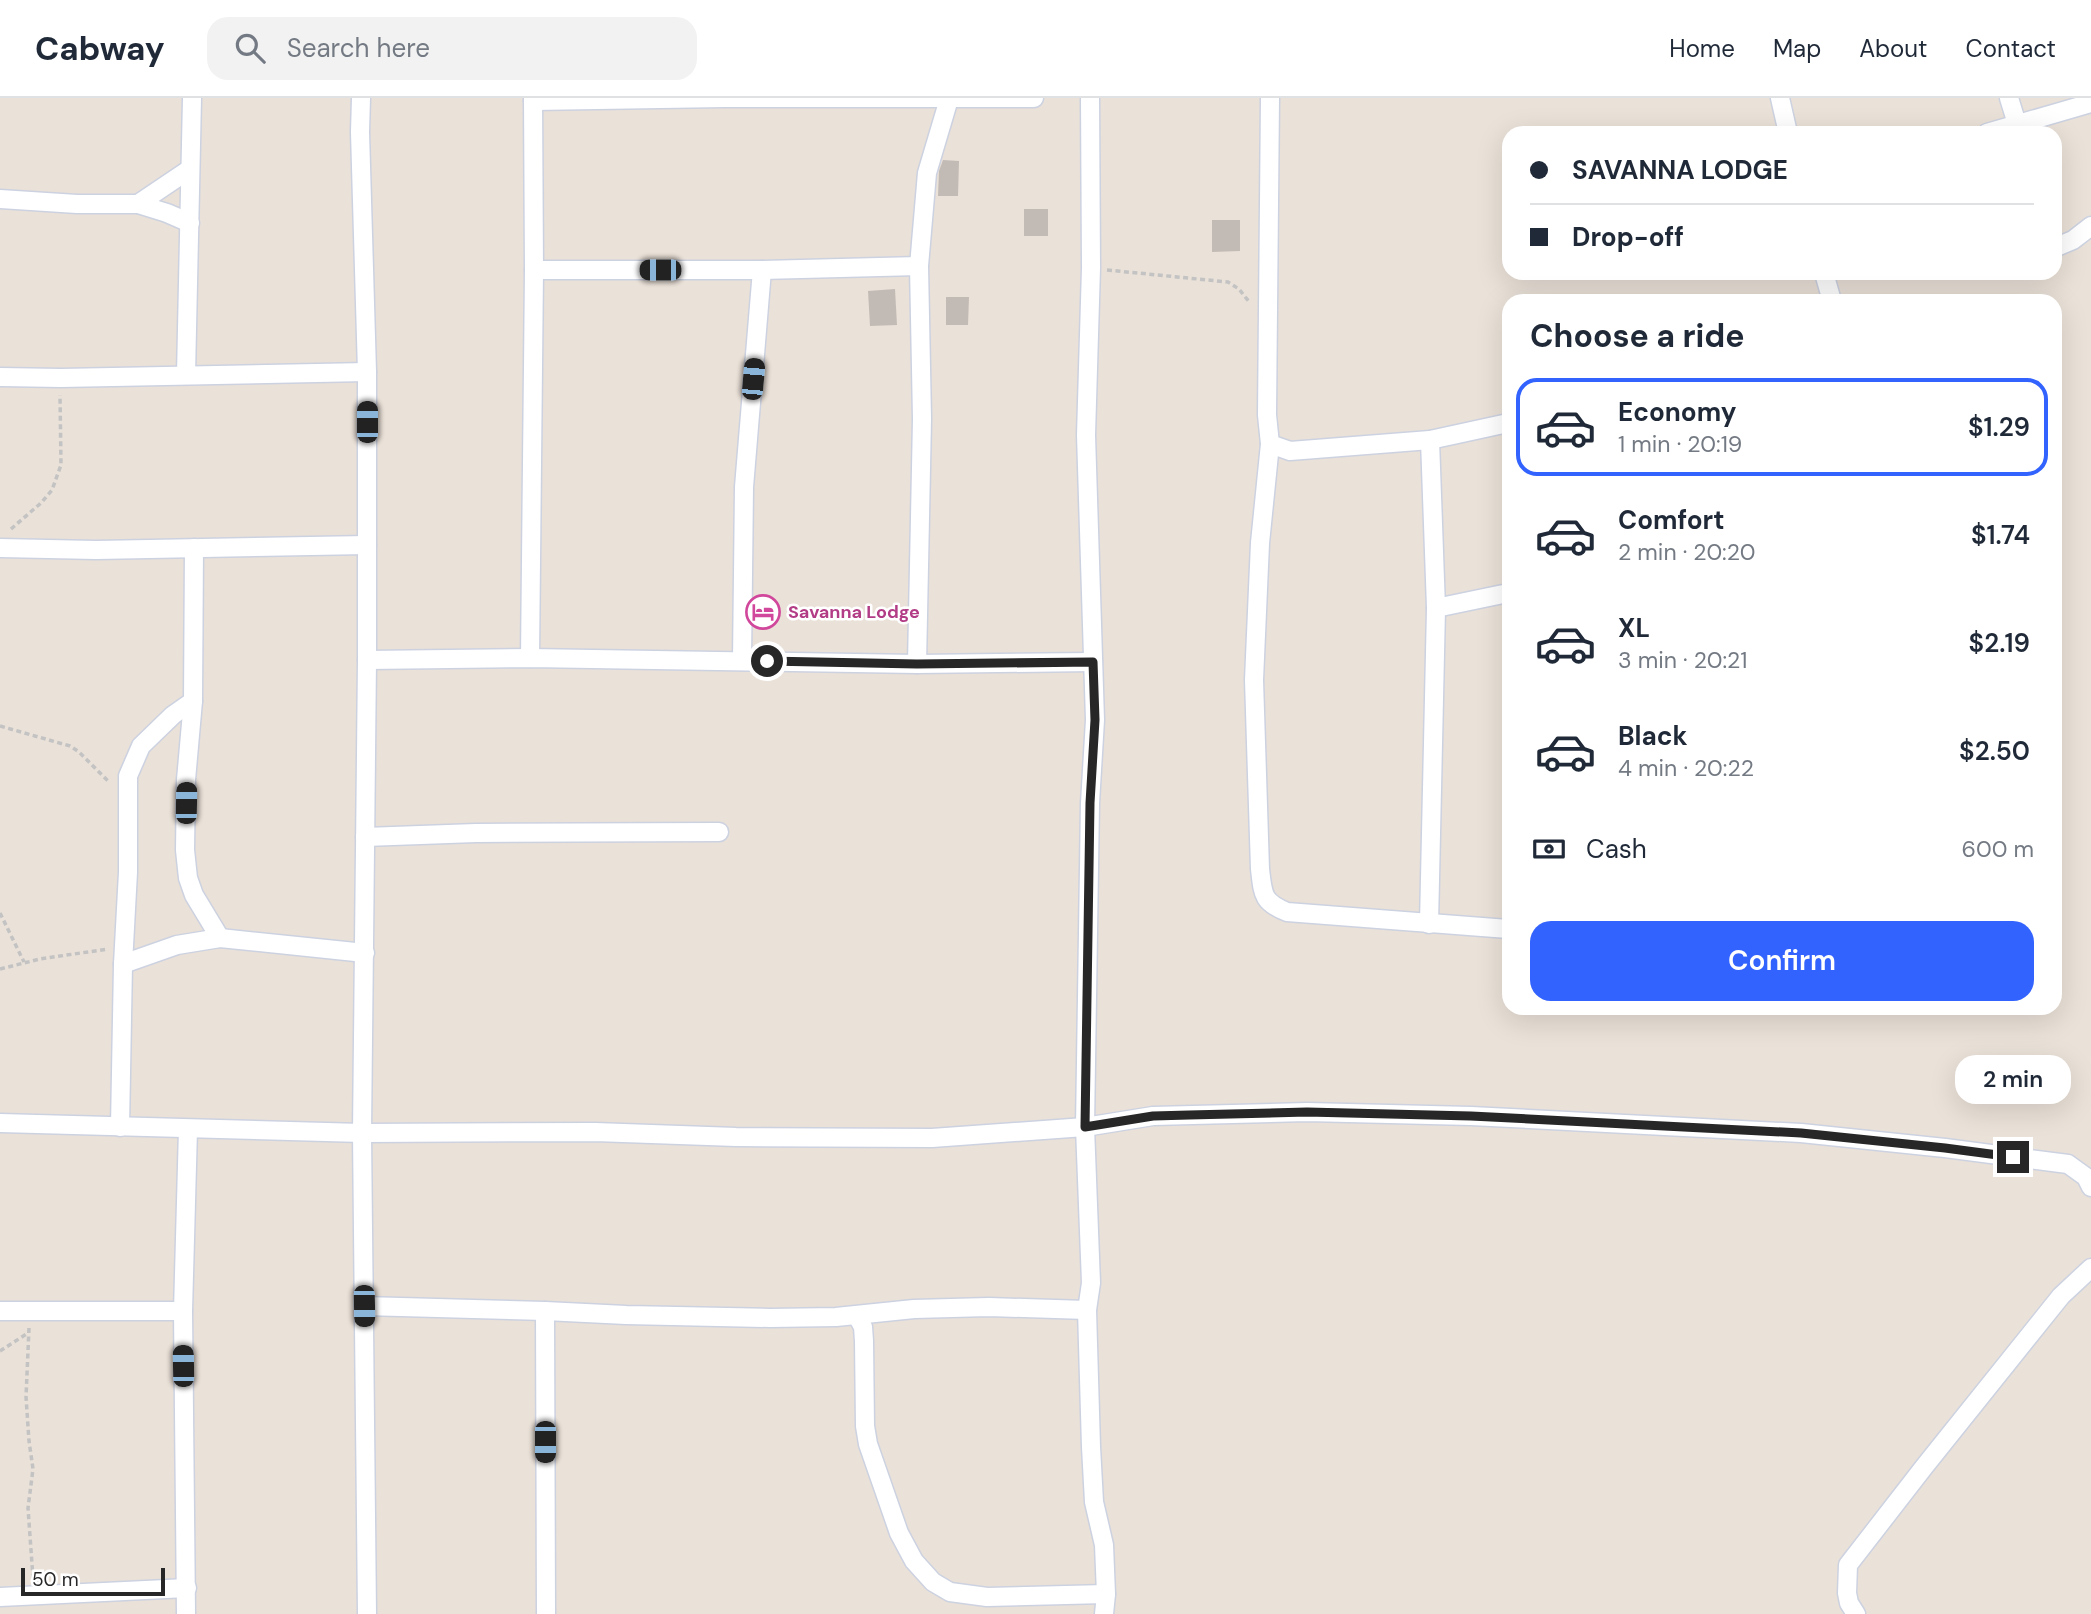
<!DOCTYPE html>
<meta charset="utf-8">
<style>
:root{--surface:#fff;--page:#f2f2f3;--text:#1f2937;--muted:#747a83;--line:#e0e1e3;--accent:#3263fe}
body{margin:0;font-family:"DM Sans",sans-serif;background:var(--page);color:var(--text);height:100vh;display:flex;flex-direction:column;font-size:26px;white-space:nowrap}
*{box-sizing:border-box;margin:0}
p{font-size:23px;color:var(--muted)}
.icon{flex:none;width:38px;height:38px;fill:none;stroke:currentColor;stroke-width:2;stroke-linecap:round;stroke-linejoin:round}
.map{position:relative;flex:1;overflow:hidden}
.side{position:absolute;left:1502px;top:196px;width:560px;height:721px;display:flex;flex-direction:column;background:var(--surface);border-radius:21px;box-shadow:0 7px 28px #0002}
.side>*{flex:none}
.banner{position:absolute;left:1502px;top:28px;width:560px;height:154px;border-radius:21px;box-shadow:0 7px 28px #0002;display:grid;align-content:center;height:154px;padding:0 28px;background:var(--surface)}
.scale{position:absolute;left:21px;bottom:18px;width:144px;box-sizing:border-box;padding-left:7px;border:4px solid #272727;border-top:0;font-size:19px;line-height:24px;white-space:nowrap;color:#272727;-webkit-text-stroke:5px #fff;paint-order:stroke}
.end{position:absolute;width:32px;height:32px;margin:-16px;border:9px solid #272727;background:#fff;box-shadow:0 0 0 4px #fff}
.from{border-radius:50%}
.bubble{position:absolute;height:49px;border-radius:21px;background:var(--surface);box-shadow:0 7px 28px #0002;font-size:23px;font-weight:600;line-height:49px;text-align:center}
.car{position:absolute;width:21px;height:42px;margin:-21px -10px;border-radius:9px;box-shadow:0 0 5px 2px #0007;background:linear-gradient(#222 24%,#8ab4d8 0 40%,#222 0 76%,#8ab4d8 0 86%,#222 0)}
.banner b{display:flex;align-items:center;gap:24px;height:66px;font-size:26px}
.banner b+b{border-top:2px solid var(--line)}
.banner i{width:18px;height:18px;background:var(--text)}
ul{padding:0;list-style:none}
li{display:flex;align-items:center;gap:21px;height:98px;margin:0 14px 10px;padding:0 14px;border:4px solid transparent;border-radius:21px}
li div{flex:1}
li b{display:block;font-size:26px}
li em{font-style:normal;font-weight:600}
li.selected{border-color:var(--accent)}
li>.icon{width:63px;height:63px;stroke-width:1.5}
h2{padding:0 28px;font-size:32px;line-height:84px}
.pay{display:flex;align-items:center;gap:18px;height:77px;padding:0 28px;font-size:26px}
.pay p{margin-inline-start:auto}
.cta{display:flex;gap:14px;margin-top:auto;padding:14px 28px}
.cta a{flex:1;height:80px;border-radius:21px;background:var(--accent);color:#fff;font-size:28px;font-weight:600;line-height:80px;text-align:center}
header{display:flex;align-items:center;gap:42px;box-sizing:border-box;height:98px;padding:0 35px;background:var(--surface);border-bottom:2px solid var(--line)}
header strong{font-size:33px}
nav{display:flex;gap:38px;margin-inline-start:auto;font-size:24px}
.search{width:490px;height:63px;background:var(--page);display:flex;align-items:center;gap:18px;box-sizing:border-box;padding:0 24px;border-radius:21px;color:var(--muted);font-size:26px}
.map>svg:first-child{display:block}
</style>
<header>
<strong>Cabway</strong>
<div class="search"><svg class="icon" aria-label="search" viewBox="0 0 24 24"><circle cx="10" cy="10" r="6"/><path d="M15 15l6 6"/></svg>Search here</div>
<nav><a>Home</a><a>Map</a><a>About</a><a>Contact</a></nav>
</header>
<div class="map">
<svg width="2091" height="1516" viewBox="0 0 2091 1516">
<rect width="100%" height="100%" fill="#eae1d8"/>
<g fill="#c2bbb5">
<path d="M943,62L959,63L958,98H938L939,73Z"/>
<rect x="1024" y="111" width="24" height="27"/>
<path d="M1212,122H1240V153L1212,154Z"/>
<path d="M895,191L897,227L870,228L868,193Z"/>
<path d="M946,199H969L968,227H946Z"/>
</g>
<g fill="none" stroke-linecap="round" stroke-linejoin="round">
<g stroke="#cdd2e1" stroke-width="21">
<g id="street">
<path d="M361,0L360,34L367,274V562L362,1035L367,1516"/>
<path d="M1090,0L1091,170L1086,337L1095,622L1090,705L1085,1029L1091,1185L1087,1212L1091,1349L1094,1404L1104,1447L1106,1496L1104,1516"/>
<path d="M1270,0L1267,317L1270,346L1290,353L1430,342L1508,325"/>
<path d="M1780,0L1788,35"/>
<path d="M2009,0L2017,26"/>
<path d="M533,3L724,0H1034"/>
<path d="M1987,35L2091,5"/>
<path d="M0,101L77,106H138L167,115L190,125"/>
<path d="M138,106L190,71"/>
<path d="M2054,150L2073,142L2091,128"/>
<path d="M534,172H762L919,168"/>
<path d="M1824,175L1832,203"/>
<path d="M186,277L192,0"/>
<path d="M0,279L61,280L367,274"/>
<path d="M1270,346L1260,445L1254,582L1260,771C1263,796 1262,804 1287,814L1508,831"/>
<path d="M0,450L96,452L367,447"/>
<path d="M194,450L193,603L186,682L185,752L188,780L194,797L220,840"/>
<path d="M1436,510L1508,495"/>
<path d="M530,560L534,172L533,0"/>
<path d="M367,562L530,560L917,566L1093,564"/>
<path d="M742,563L744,389L762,172"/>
<path d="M917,566L922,321L919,168L927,75L949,1"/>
<path d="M365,739L476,735L719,734"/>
<path d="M1429,826L1436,510L1430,342"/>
<path d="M123,866L177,847L220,840L365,855"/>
<path d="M0,1025L362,1035L595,1034L736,1039L932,1040L1085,1029L1153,1018L1307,1014L1471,1018L1801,1035L1945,1050L2068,1066L2086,1079L2091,1089"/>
<path d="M120,1029L123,866L128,774V678L141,648L173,617L193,603"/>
<path d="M364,1208L545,1213L626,1217L770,1220L836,1219L914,1211L989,1209L1087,1212"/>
<path d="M0,1213H183"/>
<path d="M545,1213L546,1516"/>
<path d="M857,1218L863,1229L864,1243L865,1328L868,1346L899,1435L914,1463L933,1484L950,1494L987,1499L1106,1496"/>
<path d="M0,1499L187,1490"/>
<path d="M186,1516L183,1213L188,1031"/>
<path d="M1856,1516L1849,1505L1847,1495L1848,1467L1924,1369L2061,1198L2091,1170"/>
</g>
</g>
<g stroke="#c3c3c3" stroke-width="3.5" stroke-dasharray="5 3.5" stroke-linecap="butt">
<path d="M1107,172L1228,184L1239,191L1250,205"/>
<path d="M11,431L41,405L52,392L61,367L60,297"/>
<path d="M0,628L70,648L79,654L109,684"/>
<path d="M0,815L24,864"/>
<path d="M0,871L40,861L108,851"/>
<path d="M29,1230L26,1299L29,1343L33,1371L28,1410L33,1480"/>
<path d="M0,1253L28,1235"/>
</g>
<use href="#street" stroke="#fff" stroke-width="18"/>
</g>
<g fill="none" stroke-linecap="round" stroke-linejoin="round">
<path stroke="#272727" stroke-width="9" d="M767,563L917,566L1093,564L1095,622L1090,705L1085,1029L1153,1018L1189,1017L1307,1014L1471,1018L1801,1035L1945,1050L2013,1059"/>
</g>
<defs>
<g id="hotel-ring" transform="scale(1.75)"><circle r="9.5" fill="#fff" stroke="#d1479c" stroke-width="1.5"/><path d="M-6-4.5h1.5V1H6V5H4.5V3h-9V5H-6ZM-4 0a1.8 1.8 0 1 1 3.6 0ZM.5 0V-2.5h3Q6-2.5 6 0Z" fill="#d1479c"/></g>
</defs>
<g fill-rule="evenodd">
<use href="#hotel-ring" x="763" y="514"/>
</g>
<g text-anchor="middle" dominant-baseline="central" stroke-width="5" stroke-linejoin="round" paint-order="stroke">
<g font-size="18" font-weight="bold" fill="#b23c85" stroke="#fff" text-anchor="start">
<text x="788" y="514">Savanna Lodge</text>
</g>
</g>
</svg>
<div class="scale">50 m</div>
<i class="end from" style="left:767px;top:563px"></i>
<i class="end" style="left:2013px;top:1059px"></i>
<div class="bubble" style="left:1955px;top:957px;width:116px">2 min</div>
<i class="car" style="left:660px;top:172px;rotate:270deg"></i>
<i class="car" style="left:753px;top:281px;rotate:5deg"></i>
<i class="car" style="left:367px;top:324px;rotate:0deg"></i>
<i class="car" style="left:186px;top:705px;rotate:1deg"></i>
<i class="car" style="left:364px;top:1208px;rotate:179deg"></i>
<i class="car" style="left:183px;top:1268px;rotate:359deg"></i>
<i class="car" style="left:545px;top:1344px;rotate:180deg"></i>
<div class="banner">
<b><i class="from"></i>SAVANNA LODGE</b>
<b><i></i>Drop-off</b>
</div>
<section class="side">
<h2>Choose a ride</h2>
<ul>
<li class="selected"><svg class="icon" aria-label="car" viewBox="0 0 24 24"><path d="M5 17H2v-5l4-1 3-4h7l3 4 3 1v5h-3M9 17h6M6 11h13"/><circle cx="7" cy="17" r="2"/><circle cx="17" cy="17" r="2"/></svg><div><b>Economy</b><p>1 min · 20:19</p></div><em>$1.29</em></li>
<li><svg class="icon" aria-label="car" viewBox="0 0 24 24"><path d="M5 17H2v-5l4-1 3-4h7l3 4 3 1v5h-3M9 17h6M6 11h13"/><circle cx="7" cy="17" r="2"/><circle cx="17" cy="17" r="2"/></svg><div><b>Comfort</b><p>2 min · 20:20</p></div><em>$1.74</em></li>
<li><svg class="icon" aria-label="car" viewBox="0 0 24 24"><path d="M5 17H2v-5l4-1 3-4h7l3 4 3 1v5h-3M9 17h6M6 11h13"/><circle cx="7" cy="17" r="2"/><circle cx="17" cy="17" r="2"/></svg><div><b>XL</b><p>3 min · 20:21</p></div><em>$2.19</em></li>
<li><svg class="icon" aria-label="car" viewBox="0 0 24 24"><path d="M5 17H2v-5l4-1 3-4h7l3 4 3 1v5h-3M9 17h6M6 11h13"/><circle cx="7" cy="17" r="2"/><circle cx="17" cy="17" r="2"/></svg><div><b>Black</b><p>4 min · 20:22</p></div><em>$2.50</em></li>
</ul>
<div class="pay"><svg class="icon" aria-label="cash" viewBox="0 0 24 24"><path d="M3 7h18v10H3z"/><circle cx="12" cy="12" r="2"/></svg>Cash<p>600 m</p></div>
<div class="cta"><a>Confirm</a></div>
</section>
</div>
